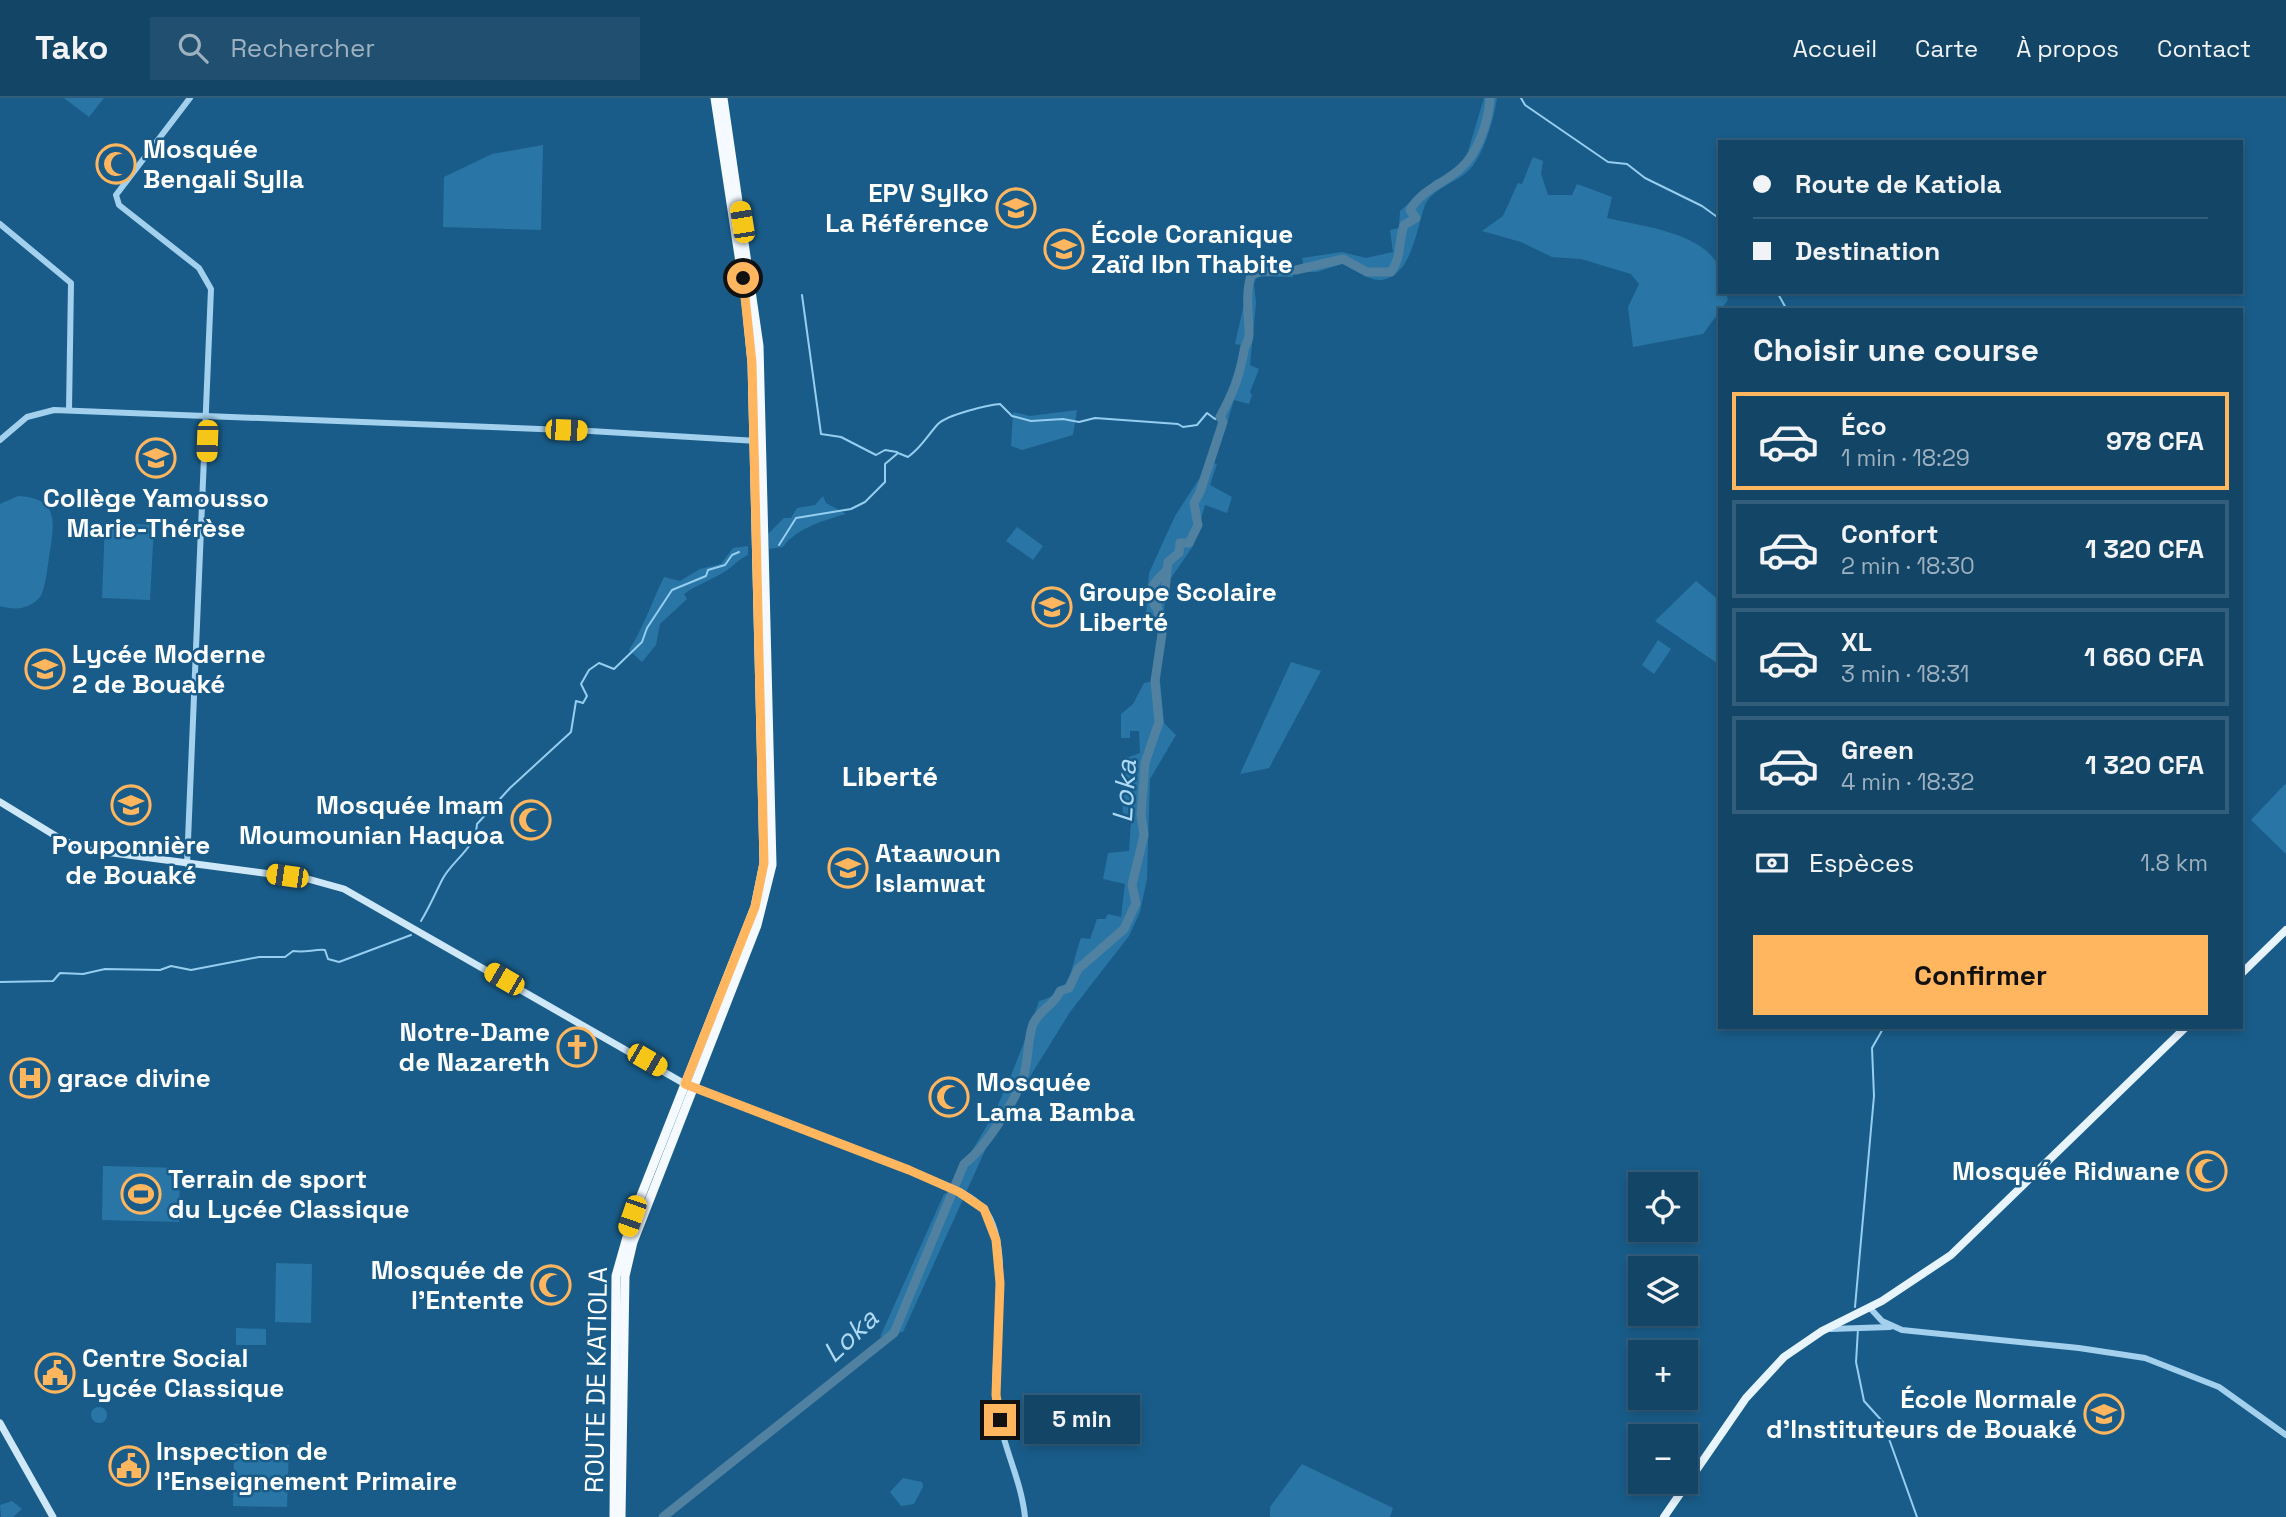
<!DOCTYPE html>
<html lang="fr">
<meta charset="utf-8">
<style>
:root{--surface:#134567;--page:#204f70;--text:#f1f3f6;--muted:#9db1c0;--line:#325d7b;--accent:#ffb65e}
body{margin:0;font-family:"Space Grotesk",sans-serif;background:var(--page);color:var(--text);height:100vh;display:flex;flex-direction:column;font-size:26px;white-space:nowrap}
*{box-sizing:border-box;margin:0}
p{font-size:23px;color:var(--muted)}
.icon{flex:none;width:38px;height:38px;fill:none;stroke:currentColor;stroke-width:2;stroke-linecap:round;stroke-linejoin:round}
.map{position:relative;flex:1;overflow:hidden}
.details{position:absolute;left:1718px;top:210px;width:525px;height:721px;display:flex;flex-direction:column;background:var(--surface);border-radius:0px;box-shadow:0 4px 10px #0003,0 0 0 2px var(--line)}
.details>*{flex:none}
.top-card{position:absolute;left:1718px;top:42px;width:525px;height:154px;border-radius:0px;box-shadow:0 4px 10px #0003,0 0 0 2px var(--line);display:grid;align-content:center;height:154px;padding:0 35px;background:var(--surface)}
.controls{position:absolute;left:1628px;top:1074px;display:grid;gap:14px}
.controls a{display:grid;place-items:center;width:70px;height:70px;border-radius:0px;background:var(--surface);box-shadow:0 4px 10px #0003,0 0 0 2px var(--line);font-size:35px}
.end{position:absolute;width:32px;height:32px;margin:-16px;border:9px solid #ffb65e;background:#111;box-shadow:0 0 0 4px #111}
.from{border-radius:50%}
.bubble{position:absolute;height:49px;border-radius:0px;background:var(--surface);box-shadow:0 4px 10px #0003,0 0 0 2px var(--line);font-size:23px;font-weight:700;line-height:49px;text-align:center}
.car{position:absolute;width:21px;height:42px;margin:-21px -10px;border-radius:9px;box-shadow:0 0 5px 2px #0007;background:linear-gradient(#f5c518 24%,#345 0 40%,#f5c518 0 76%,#345 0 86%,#f5c518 0)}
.top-card b{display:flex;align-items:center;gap:24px;height:66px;font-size:26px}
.top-card b+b{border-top:2px solid var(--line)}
.top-card i{width:18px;height:18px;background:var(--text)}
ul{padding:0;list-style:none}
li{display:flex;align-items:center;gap:21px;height:98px;margin:0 14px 10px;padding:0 21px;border:4px solid var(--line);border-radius:0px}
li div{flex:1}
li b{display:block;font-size:26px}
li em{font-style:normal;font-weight:700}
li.active{border-color:var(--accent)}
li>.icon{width:63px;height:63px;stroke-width:1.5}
h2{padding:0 35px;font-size:32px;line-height:84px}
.pay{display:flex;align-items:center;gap:18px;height:77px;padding:0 35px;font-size:26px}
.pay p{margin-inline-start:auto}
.action{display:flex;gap:14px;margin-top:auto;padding:14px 35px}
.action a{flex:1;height:80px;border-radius:0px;background:var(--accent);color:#111;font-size:28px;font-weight:700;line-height:80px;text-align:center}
header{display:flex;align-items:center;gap:42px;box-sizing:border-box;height:98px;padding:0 35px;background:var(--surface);border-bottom:2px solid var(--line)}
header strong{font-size:33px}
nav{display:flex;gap:38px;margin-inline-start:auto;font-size:24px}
.search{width:490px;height:63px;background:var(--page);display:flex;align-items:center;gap:18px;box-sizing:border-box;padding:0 24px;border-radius:0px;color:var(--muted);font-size:26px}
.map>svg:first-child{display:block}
</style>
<header>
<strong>Tako</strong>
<div class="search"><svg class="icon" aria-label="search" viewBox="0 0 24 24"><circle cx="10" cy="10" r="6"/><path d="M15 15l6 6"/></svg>Rechercher</div>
<nav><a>Accueil</a><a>Carte</a><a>À propos</a><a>Contact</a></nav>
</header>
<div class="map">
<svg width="2286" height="1419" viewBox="0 0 2286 1419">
<rect width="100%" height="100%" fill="#195c89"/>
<g fill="#2976a6">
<path d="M64,0H104L89,19Z"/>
<path d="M1484,0H1497C1494,20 1483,61 1467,74C1455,85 1432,91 1425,107C1417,129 1413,167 1391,179C1372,189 1359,171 1342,166L1317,174H1305L1302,160L1342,154L1366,160L1393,154L1390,132L1399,130L1400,113L1435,82L1450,76L1466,60Z"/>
<path d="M543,47L541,132L443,129L444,79L492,56Z"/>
<path d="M1533,59L1543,63L1541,76L1548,97H1572L1577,86L1612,99L1607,120C1640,128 1701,134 1718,167C1722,175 1720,185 1720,194H1726L1728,202L1703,236L1633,249L1628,209L1639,186L1631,176L1581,161L1552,159L1521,144L1482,133L1503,118L1518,85L1522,86Z"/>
<path d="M1292,169L1293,179L1257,178L1254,186L1256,205L1250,267L1259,271L1250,294L1252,297L1249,306L1234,302L1227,325L1217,323C1220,309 1227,303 1232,292C1239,277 1242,263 1242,247L1235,246L1246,197L1247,177Z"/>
<path d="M1077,312L1073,337L1022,352L1011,348L1013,314L1030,318Z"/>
<path d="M1210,364L1217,366L1210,387L1232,399L1227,415L1205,407L1193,448L1167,486L1163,519L1146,517L1149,475L1175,418Z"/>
<path d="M18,398C61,400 54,427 49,459C47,472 46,486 41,498C30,511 16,513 0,508V406Z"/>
<path d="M823,398L826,405L846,416C825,422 796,430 783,449L769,451L768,436L784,420H791L797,410L815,407Z"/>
<path d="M105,425L154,427L150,502L102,500Z"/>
<path d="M1017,429L1043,448L1033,462L1006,443Z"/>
<path d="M748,448V457C737,462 733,469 724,474C709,483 697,487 684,496L687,501L660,526L656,547L642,564L629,552C642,533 653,501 664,479L680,483L700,471L721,466L733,450Z"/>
<path d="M1696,483L1720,503V567L1655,523Z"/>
<path d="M1658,542L1671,551L1654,576L1642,567Z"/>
<path d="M1291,564L1321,573L1269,670L1240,676Z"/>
<path d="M1160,582L1164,625L1176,637L1150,681L1147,781L1140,814L1129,838L1070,914L987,1048L903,1234L880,1239L944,1096L952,1094C963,1065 980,1041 995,1013C1012,978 1026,940 1039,903C1074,894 1070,869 1081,840L1090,841L1097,821H1105L1108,816L1121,819L1125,786L1103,781L1108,755L1129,753L1131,722L1123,721L1121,662L1140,655L1139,633H1130V640H1121V616L1133,606L1144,585Z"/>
<path d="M2285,686L2286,687V756L2251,722Z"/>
<path d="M103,1068L180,1070L179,1124L102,1122Z"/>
<path d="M276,1165L312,1166L311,1225L275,1224Z"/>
<path d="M236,1230L266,1231V1247H236Z"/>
<circle cx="99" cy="1317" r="8"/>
<path d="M234,1346L289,1347L287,1409L233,1408Z"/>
<path d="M1302,1366L1393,1410L1390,1419H1270V1409Z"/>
<path d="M903,1380L922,1384L923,1389L914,1406L901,1408L890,1394Z"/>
<path d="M12,1403L22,1411L13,1419H1L0,1407Z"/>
</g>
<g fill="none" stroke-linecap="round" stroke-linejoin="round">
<g stroke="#95cef0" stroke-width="2">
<path d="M1521,0L1525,7L1608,64L1627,66L1645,80L1702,108L1720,121"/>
<path d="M1777,194L1787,212"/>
<path d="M802,197L821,336L841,339L876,357L885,352L897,354"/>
<path d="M779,447L796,420L851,411L865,404L885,384V366L898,355L908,359C922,349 927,338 938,326C947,317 987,307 1000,306L1012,318L1031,323L1063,321L1079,324L1095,320L1178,326L1183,329L1197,327L1207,315L1215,321L1220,319"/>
<path d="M421,823C429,810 435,796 442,782C452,762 476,751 477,726L510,690L571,634L576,603L583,605L587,598L581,586L589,572L599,565L614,571L642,544L647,530L672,492L706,478L708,472L725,467L732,457L739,454"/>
<path d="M0,884L53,883L60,875L83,876L105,871L160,872L171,868L191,872L259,859H285L293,853C306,855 314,851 325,852L328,861L339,864L411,837"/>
<path d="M1855,1209L1874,998L1872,950L1884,929"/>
<path d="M1858,1231L1856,1264L1864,1303L1883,1324L1917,1419"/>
</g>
<g stroke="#5181a1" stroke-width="9">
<path d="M1155,508C1145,492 1154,485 1166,473"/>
<path d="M663,1419L894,1235L964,1066C985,1050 1014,1005 1023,980C1029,963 1027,942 1033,926C1040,911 1055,907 1060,893L1069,890L1078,871L1124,831L1136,805L1132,787L1144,737L1141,717L1145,665L1159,624L1155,583L1162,536L1156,502L1165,492L1168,464L1179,455L1180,445H1189L1198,427L1194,405L1200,394L1223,324L1220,319C1233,295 1239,280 1244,253C1244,248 1249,243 1249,237C1249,218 1245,197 1251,177L1260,174L1296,172L1343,161L1367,174H1391C1402,159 1398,144 1404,127L1416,120L1410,112C1422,91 1444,86 1461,70C1478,55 1489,22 1490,0"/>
</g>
<g stroke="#a2d0ed" stroke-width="6">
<path d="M0,126L71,185L69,312"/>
<path d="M0,342L27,319L54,312L590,333L757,343"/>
<path d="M187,766L211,191L199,170L119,107L116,97L190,0"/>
<path d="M690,988C767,1020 847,1045 924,1078C942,1086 971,1095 984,1111C1016,1149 990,1257 996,1306C1001,1345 1021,1380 1025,1419"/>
<path d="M1870,1210L1882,1223L1902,1232L2079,1250L2145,1260L2219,1289L2286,1337"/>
<path d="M1831,1231L1890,1229"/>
</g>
<g stroke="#cfe8f9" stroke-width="7">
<path d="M0,704L64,743L90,752L308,781L344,791L685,986"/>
<path d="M0,1325L53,1419"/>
</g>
<g stroke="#e8f5ff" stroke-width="8">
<path d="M2242,875L2286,832"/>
<path d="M1664,1419L1746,1300L1784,1259L1822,1233L1882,1203L1951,1157L2186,929"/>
</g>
<g stroke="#f4faff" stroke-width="9">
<path d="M614,1419L616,1178L633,1118L755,809L764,765L752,265L746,204L715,0"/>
<path d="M621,1419L625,1178L633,1144L757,827L772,767L759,248L723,0"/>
</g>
</g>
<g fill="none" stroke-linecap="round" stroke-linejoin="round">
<path stroke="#ffb65e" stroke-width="9" d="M743,180L752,265L764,765L755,809L685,986L909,1072L959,1094L984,1111L996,1142L1000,1185L996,1297L1000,1322"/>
</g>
<defs>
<g id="mosque-ring" transform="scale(2.0125)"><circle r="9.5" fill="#195c89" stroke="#ffb65e" stroke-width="1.5"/><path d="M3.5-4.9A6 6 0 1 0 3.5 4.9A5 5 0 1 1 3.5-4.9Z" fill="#ffb65e"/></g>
<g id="school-ring" transform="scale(2.0125)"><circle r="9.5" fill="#195c89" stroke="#ffb65e" stroke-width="1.5"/><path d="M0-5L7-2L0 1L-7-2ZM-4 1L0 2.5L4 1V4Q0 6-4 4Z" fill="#ffb65e"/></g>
<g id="church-ring" transform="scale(2.0125)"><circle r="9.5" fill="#195c89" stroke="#ffb65e" stroke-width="1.5"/><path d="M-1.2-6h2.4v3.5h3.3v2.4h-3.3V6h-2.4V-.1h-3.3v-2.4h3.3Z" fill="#ffb65e"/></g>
<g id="hospital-ring" transform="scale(2.0125)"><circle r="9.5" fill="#195c89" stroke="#ffb65e" stroke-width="1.5"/><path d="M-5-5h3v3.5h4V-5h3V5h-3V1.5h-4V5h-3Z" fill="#ffb65e"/></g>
<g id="stadium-ring" transform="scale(2.0125)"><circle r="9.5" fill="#195c89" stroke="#ffb65e" stroke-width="1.5"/><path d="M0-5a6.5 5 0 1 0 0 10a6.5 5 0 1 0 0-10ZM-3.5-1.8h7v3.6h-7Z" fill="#ffb65e"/></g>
<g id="civic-ring" transform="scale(2.0125)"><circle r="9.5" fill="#195c89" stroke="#ffb65e" stroke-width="1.5"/><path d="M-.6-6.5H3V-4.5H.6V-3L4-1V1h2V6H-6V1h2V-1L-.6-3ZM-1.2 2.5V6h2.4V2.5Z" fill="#ffb65e"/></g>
<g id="university-ring" transform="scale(2.0125)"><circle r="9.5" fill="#195c89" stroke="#ffb65e" stroke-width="1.5"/><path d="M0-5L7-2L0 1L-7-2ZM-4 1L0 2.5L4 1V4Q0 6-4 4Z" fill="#ffb65e"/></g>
</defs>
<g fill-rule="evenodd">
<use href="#mosque-ring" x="116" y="66"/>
<use href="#school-ring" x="1016" y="110"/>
<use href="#school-ring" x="1064" y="151"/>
<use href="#school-ring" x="156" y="360"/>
<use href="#school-ring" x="1052" y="509"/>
<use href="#school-ring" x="45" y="571"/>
<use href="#school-ring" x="131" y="707"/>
<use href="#mosque-ring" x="531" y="722"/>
<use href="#school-ring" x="848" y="770"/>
<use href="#church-ring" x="577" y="949"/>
<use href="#hospital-ring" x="30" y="980"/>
<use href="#mosque-ring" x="949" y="999"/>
<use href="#mosque-ring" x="2207" y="1073"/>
<use href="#stadium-ring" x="141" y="1096"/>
<use href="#mosque-ring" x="551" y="1187"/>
<use href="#civic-ring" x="55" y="1275"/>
<use href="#university-ring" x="2104" y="1316"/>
<use href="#civic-ring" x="129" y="1368"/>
</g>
<g text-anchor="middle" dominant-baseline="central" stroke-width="5" stroke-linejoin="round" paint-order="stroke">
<g font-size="26" font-weight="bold" fill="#fff" stroke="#195c89" text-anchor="start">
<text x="143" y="51">Mosquée<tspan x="143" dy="30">Bengali Sylla</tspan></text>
<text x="989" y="95" text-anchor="end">EPV Sylko<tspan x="989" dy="30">La Référence</tspan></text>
<text x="1091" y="136">École Coranique<tspan x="1091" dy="30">Zaïd Ibn Thabite</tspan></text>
<text x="156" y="400" text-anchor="middle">Collège Yamousso<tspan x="156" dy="30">Marie-Thérèse</tspan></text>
<text x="1079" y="494">Groupe Scolaire<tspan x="1079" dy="30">Liberté</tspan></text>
<text x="72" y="556">Lycée Moderne<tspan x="72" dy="30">2 de Bouaké</tspan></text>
<text x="504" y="707" text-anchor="end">Mosquée Imam<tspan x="504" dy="30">Moumounian Haquoa</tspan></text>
<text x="131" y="747" text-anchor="middle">Pouponnière<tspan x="131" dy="30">de Bouaké</tspan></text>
<text x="875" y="755">Ataawoun<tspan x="875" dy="30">Islamwat</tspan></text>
<text x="550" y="934" text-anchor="end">Notre-Dame<tspan x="550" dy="30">de Nazareth</tspan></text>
<text x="57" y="980">grace divine</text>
<text x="976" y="984">Mosquée<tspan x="976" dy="30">Lama Bamba</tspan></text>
<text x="2180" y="1073" text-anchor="end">Mosquée Ridwane</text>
<text x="168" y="1081">Terrain de sport<tspan x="168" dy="30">du Lycée Classique</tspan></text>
<text x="524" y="1172" text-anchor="end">Mosquée de<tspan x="524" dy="30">l'Entente</tspan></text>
<text x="82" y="1260">Centre Social<tspan x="82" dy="30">Lycée Classique</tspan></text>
<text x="2077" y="1301" text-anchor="end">École Normale<tspan x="2077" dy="30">d'Instituteurs de Bouaké</tspan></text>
<text x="156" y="1353">Inspection de<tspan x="156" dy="30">l'Enseignement Primaire</tspan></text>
</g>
<g font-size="26" fill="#fff" stroke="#195c89">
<text transform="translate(596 1282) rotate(-89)">ROUTE DE KATIOLA</text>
</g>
<g font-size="28" font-weight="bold" fill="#fff" stroke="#195c89">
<text x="890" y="678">Liberté</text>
</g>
<g font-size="28" font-style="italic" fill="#aedaf5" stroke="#195c89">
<text transform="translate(1124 693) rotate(-86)">Loka</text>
<text transform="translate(850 1237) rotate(-43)">Loka</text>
</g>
</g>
</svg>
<div class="controls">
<a><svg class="icon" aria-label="locate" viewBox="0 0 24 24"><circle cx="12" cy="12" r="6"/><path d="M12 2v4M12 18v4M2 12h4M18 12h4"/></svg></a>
<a><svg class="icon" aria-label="layers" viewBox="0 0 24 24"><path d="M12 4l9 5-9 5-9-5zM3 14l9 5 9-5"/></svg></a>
<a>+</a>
<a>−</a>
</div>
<i class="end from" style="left:743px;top:180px"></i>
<i class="end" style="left:1000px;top:1322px"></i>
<div class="bubble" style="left:1024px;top:1297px;width:116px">5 min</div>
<i class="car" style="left:742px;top:124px;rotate:351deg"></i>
<i class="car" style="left:566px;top:332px;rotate:92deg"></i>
<i class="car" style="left:207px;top:343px;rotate:182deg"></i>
<i class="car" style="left:287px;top:778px;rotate:278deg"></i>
<i class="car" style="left:504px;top:881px;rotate:300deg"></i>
<i class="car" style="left:647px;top:962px;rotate:120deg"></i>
<i class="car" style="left:632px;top:1118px;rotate:199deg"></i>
<div class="top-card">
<b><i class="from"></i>Route de Katiola</b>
<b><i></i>Destination</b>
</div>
<section class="details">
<h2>Choisir une course</h2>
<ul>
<li class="active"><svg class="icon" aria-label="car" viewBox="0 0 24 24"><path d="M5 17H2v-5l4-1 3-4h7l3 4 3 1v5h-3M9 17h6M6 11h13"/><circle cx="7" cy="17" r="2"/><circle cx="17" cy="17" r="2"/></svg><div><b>Éco</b><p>1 min · 18:29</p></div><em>978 CFA</em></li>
<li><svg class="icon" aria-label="car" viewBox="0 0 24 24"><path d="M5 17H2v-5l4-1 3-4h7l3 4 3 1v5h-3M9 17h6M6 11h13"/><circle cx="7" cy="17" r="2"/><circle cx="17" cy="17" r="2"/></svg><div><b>Confort</b><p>2 min · 18:30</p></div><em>1 320 CFA</em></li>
<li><svg class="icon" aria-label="car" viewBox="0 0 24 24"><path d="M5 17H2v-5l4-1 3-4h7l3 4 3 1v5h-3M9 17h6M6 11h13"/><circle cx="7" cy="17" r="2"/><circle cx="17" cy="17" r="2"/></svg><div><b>XL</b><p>3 min · 18:31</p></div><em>1 660 CFA</em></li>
<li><svg class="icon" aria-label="car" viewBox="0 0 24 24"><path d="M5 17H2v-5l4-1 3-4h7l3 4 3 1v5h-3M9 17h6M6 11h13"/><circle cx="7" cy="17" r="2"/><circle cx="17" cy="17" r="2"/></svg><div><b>Green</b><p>4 min · 18:32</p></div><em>1 320 CFA</em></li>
</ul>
<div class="pay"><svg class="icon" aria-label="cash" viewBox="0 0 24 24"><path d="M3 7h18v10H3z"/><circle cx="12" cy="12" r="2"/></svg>Espèces<p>1.8 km</p></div>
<div class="action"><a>Confirmer</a></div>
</section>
</div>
